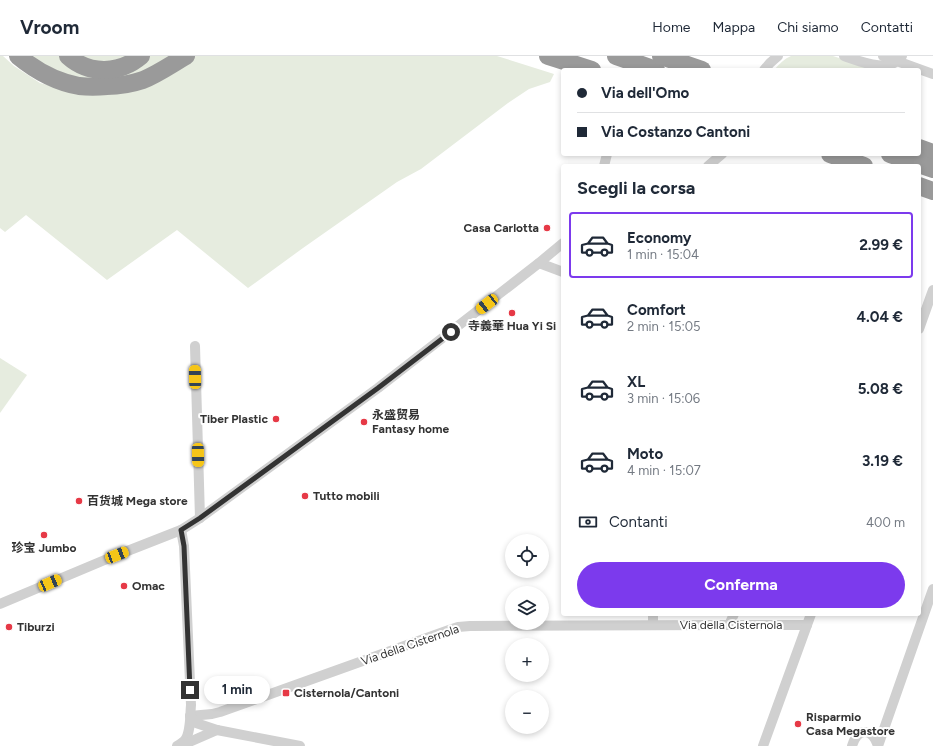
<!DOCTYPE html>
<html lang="it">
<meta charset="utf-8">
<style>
:root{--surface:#fff;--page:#f6f6f7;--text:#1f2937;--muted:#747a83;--line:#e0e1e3;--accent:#7c3aed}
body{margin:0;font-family:Figtree,"Noto Sans SC",sans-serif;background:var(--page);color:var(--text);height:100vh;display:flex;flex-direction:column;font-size:15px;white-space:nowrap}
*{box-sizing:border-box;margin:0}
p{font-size:13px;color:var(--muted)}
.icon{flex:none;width:22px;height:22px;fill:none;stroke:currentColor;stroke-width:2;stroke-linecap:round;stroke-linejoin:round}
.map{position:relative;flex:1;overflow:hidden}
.drawer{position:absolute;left:561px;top:108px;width:360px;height:452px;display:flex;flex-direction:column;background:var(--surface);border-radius:4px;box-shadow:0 2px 6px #0003}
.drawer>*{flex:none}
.hud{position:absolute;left:561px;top:12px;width:360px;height:88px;border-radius:4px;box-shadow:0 2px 6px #0003;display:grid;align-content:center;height:88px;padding:0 16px;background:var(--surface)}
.tools{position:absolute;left:505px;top:478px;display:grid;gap:8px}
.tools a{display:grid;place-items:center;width:44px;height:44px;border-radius:50%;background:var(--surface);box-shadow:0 2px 6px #0003;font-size:20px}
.end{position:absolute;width:18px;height:18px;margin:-9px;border:5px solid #333;background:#fff;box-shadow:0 0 0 2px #fff}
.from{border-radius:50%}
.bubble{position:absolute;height:28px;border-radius:14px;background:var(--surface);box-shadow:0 2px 6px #0003;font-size:13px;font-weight:700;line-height:28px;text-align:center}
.car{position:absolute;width:12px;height:24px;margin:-12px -6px;border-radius:5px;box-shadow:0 0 3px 1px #0007;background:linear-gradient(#f5c518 24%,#345 0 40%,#f5c518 0 76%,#345 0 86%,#f5c518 0)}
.hud b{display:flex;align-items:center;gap:14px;height:38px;font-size:15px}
.hud b+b{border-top:1px solid var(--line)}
.hud i{width:10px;height:10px;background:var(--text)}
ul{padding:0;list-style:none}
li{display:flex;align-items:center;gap:12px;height:66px;margin:0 8px 6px;padding:0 8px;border:2px solid transparent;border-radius:4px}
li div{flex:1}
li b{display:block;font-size:15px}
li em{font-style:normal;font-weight:700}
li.active{border-color:var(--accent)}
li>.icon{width:36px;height:36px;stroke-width:1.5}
h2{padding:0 16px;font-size:18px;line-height:48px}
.pay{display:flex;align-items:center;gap:10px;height:44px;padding:0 16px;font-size:15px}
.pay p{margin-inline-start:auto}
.cta{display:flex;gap:8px;margin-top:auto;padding:8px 16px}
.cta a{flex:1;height:46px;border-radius:24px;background:var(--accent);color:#fff;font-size:16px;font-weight:700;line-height:46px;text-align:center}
header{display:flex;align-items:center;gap:24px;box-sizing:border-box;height:56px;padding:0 20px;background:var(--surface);border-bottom:1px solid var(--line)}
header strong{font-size:19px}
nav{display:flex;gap:22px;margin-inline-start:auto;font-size:14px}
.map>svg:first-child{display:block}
</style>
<header>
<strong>Vroom</strong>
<nav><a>Home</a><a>Mappa</a><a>Chi siamo</a><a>Contatti</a></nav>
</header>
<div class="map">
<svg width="933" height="690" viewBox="0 0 933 690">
<rect width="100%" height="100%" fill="#fff"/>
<g fill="#e6ecdf">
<path d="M0,0H3L14,10L40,27L80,38L195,0H497L554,18L550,26L529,33L508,47L421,113L397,126L303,192L248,232L177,174L107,224L26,159L5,176L0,172Z"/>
<path d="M27,0H60L78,13L148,0H179L149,17L80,26Z"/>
<path d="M78,0H130L107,9Z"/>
<path d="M791,0H833L876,14H774C779,8 784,3 791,0Z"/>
<path d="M0,302L27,319L0,357Z"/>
</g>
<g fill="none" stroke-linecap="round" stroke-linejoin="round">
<g stroke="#d0d0d0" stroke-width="10">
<path d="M844,0C856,4 876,12 889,9C895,8 898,4 902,0"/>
<path d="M883,0L933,18"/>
<path d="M764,14L770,7L778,0"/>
<path d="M604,110L607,98"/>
<path d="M708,110L722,98"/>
<path d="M539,207L563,216"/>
<path d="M919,273L933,234"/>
<path d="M195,290L200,462"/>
<path d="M0,548L107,503L181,474L200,462L378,332L539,207L563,187"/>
<path d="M653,569V558"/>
<path d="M729,569L734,558"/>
<path d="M190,660L212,658L220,656L449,574L458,571L470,570L729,569H807"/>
<path d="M190,660L193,664L196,667L217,674L300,690"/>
<path d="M177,690C180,688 183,686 185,684C191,676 190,658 191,649L184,490L181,474"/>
<path d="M180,690L217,674"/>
<path d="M763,690L811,558"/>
<path d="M852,690C858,671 872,672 878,690"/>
<path d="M878,690L933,533"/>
</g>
<g stroke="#9a9a9a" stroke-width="18">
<path d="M18,0C35,14 57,26 79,30C88,31 97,31 107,30C119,30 131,28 143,24C158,18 172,8 186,0"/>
<path d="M68,0C89,19 120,18 141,0"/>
<path d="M548,0L592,14"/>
<path d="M616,0L656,14"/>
<path d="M661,0L702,14"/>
<path d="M919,92L933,97"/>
<path d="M830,98L864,110"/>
<path d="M890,98L933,113"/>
<path d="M919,130L933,135"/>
</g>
</g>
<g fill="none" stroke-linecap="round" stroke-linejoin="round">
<path stroke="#333" stroke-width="5" d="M190,634L184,490L181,474L200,462L378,332L451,276"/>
</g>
<g fill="#e63946" stroke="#fff" stroke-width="1.5">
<circle cx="547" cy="172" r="4"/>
<circle cx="512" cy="257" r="4"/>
<circle cx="276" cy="363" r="4"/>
<circle cx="364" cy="366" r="4"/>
<circle cx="305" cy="440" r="4"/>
<circle cx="79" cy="445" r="4"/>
<circle cx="44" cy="479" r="4"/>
<circle cx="124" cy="530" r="4"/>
<circle cx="9" cy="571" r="4"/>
<rect x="282" y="633" width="8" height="8" rx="2"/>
<circle cx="798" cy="668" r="4"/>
</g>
<g text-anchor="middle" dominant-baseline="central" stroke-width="4" stroke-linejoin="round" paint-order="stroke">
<g font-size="12" font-weight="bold" fill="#333" stroke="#fff" text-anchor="start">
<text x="539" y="172" text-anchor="end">Casa Carlotta</text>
<text x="512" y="270" text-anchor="middle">寺義華 Hua Yi Si</text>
<text x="372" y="359">永盛贸易<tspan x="372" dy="14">Fantasy home</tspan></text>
<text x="268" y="363" text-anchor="end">Tiber Plastic</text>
<text x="313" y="440">Tutto mobili</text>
<text x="87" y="445">百货城 Mega store</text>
<text x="44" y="492" text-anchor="middle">珍宝 Jumbo</text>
<text x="132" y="530">Omac</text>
<text x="17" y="571">Tiburzi</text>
<text x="294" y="637">Cisternola/Cantoni</text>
<text x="806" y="661">Risparmio<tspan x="806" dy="14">Casa Megastore</tspan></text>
</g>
<g font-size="12" fill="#333" stroke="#fff">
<text x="731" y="569">Via della Cisternola</text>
<text transform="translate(410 589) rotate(-19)">Via della Cisternola</text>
</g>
</g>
</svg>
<div class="tools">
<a><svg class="icon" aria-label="locate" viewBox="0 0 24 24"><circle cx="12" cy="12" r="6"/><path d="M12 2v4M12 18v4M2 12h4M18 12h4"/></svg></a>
<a><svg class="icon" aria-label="layers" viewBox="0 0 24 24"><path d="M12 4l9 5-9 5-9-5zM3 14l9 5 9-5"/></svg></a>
<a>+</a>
<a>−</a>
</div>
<i class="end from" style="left:451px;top:276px"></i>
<i class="end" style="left:190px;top:634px"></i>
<div class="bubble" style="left:204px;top:620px;width:66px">1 min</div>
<i class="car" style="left:487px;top:248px;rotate:232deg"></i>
<i class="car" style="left:195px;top:321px;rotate:359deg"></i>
<i class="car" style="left:198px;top:399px;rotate:179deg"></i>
<i class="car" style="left:117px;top:499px;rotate:69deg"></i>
<i class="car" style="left:50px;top:527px;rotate:67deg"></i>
<div class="hud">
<b><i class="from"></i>Via dell'Omo</b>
<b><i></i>Via Costanzo Cantoni</b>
</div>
<section class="drawer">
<h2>Scegli la corsa</h2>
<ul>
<li class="active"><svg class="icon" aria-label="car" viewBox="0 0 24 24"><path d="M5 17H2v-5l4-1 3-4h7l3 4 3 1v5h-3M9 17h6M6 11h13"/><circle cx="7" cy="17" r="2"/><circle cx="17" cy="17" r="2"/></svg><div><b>Economy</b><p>1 min · 15:04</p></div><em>2.99 €</em></li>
<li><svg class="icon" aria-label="car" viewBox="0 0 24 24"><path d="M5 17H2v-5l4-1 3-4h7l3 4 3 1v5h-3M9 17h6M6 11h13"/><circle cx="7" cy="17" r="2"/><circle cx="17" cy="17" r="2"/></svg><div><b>Comfort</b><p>2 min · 15:05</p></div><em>4.04 €</em></li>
<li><svg class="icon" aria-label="car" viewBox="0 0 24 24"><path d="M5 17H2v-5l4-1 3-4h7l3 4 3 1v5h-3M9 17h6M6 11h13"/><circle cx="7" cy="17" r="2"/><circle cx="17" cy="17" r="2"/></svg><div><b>XL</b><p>3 min · 15:06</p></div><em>5.08 €</em></li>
<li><svg class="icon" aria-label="car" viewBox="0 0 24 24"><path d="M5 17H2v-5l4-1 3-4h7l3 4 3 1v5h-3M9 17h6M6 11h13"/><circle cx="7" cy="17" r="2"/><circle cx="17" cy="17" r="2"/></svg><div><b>Moto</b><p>4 min · 15:07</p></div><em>3.19 €</em></li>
</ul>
<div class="pay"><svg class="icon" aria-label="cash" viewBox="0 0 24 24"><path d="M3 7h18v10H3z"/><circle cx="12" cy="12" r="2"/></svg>Contanti<p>400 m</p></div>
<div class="cta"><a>Conferma</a></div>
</section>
</div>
